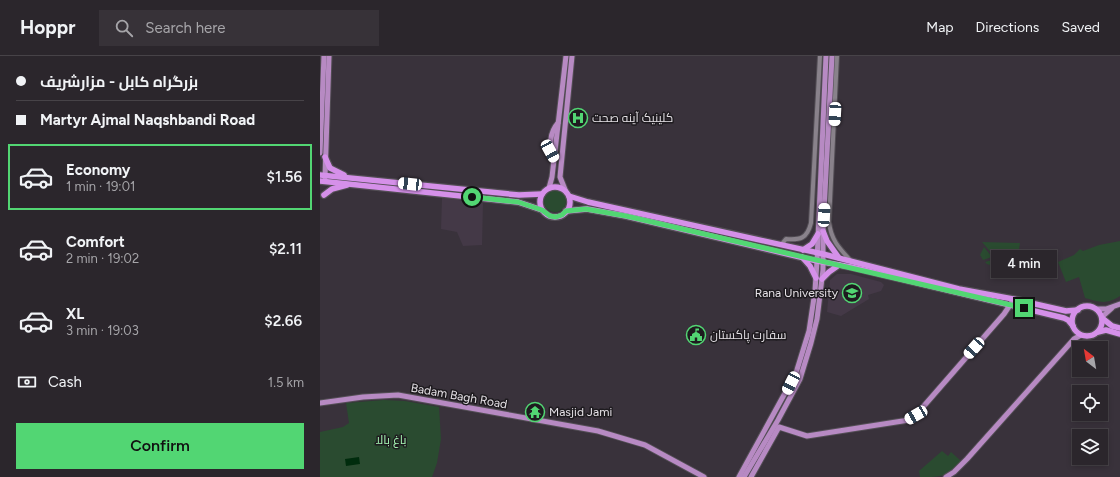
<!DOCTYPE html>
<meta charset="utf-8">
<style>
:root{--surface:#2b262c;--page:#373238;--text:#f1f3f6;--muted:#a6a5a9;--line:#474348;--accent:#52d673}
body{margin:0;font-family:Figtree,Cairo,sans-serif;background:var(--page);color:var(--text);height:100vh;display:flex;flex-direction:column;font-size:15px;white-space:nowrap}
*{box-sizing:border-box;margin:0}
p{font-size:13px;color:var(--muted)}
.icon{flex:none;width:22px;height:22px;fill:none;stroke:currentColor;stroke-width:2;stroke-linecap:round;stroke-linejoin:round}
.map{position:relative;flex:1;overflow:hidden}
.drawer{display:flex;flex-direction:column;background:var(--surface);width:320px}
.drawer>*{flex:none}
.hud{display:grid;align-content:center;height:88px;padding:0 16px;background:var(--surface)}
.needle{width:26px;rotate:329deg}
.buttons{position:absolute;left:752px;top:285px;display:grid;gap:8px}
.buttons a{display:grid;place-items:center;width:36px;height:36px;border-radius:0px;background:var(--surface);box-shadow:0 2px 6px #0003,0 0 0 1px var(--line);font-size:20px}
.end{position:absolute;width:18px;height:18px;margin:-9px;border:5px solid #52d673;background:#111;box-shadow:0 0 0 2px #111}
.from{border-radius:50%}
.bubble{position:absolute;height:28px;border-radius:0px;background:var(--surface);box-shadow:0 2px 6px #0003,0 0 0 1px var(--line);font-size:13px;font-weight:600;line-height:28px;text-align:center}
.car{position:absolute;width:12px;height:24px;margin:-12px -6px;border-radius:5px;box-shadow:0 0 3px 1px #0007;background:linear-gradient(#fff 24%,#345 0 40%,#fff 0 76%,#345 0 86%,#fff 0)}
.hud b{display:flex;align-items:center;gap:14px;height:38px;font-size:15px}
.hud b+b{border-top:1px solid var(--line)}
.hud i{width:10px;height:10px;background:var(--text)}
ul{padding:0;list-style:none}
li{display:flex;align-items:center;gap:12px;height:66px;margin:0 8px 6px;padding:0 8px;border:2px solid transparent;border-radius:0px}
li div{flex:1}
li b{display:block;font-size:15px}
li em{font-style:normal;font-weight:600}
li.current{border-color:var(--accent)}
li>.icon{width:36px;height:36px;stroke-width:1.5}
.pay{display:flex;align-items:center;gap:10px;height:44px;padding:0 16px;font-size:15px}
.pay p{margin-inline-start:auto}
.button{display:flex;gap:8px;margin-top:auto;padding:8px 16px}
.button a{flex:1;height:46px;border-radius:0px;background:var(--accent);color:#111;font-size:16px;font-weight:600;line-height:46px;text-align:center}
header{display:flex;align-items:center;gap:24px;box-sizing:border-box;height:56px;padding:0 20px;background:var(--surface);border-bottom:1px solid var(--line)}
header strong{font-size:19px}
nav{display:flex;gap:22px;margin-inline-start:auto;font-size:14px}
.search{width:280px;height:36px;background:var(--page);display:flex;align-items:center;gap:10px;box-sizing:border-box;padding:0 14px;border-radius:0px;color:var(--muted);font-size:15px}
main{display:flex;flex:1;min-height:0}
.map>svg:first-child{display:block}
</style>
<header>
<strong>Hoppr</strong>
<div class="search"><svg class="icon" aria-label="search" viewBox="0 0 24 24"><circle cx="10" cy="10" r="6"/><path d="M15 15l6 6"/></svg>Search here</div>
<nav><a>Map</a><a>Directions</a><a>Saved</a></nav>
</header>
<main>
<section class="drawer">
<div class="hud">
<b><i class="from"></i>بزرگراه کابل - مزارشریف</b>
<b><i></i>Martyr Ajmal Naqshbandi Road</b>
</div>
<ul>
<li class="current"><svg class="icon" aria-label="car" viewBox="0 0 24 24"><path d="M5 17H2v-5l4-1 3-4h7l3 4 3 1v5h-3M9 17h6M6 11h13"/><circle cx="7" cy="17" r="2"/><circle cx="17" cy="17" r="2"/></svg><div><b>Economy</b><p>1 min · 19:01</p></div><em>$1.56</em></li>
<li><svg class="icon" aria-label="car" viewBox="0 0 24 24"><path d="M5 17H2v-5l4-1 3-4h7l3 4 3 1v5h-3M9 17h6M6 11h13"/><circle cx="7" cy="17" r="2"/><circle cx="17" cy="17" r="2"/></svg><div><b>Comfort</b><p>2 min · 19:02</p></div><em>$2.11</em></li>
<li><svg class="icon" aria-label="car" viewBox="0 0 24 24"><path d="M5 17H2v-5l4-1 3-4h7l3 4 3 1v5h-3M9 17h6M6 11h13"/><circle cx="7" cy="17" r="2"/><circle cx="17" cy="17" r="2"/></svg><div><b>XL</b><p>3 min · 19:03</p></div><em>$2.66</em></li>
</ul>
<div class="pay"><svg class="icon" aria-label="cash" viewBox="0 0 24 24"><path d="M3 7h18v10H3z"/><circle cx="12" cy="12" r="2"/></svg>Cash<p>1.5 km</p></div>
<div class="button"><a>Confirm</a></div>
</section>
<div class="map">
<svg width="800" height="421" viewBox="0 0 800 421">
<rect width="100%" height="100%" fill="#39323b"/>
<g fill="#443947">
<path d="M122,142L163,147L162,189L143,190L137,176L121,173Z"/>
<path d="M517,218H531L561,226L564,229L561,235L548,239L549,243L521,260L507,256L510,224Z"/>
</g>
<g fill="#2a4b30">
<circle cx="235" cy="145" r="11"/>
<path d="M800,185V240C786,249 780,246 765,242L759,221L746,226L738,206L754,199L760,193L763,195L779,189Z"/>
<path d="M662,186L700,187L699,193L674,200Z"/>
<path d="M664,191L672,201L663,204L660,199Z"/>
<path d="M715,193L716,199L713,200V202L693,208L699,199L703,198V195Z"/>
<path d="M697,197L689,209L686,210L684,209L680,210L679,212L667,208L665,206Z"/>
<path d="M64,344L85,345L119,351L121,383L117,407L112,421H0V376L23,371L29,367L26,347Z"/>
<path d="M622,395L628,400L631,396L641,405C624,421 624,421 600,421L599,415Z"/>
</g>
<path fill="#002c0d" d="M39,401L40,408L26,410L25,403Z"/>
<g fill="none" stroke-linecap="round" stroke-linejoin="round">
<g stroke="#534e55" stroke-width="6">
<g id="minor">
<path d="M517,0L509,166C511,184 519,192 531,205"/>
<path d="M461,189L466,183C480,184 487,183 491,167L500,0"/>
</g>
</g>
<g stroke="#534e55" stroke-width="7">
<g id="major">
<path d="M0,97L4,0"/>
<path d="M234,102C228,91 230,76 238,67"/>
<path d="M5,122L9,0"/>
<path d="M229,132L232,121L246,0"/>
<path d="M246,136L240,121L252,0"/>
<path d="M776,253H786L800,248"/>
<path d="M782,261L792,252"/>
<path d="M0,347L43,341L78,339L278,375L325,389L384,421"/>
<path d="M419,421L476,317L489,275L495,235L497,205L506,0"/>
<path d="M424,421L458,364L480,323L491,287L497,263L503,214V175L512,0"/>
<path d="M431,421L459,371L487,380L589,364L596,359L684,258L692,246"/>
<path d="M626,421L634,416L647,403L754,283L761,279"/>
</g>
</g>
<g stroke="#534e55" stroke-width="8">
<g id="highway">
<path d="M5,101L10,112L24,119"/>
<path d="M0,119L199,139L222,138"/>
<path d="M0,125L198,146L222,154"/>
<circle cx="235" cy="146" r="15"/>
<path d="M4,139L12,133L27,129"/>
<path d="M249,140L268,146L503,198L639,233L693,243L746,255L758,254"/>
<path d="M246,155L267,153L306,160L497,205L531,211L744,262L748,264L753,270"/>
<path d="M503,175L507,185L519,202"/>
<path d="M483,194L492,188L498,178"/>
<path d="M482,201L490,210L496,222"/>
<path d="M502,223L509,216L519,209"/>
<circle cx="767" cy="265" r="15"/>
<path d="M782,262L792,270L800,272"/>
<path d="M778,276L786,274L800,278"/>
</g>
</g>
<use href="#minor" stroke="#89828b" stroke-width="4"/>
<use href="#major" stroke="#b78ac3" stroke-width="5"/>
<use href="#highway" stroke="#d590e9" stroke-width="5.5"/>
</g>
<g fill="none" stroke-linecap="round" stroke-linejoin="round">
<path stroke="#52d673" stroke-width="5" d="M152,141L198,146L222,154L230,160L236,161L242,159L246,155L266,153L306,160L704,252"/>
</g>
<defs>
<g id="hospital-ring" transform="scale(1)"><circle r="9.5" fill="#1e1b1f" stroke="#52d673" stroke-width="1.5"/><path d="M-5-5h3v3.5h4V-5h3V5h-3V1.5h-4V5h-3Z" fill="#52d673"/></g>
<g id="university-ring" transform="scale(1)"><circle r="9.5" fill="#1e1b1f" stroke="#52d673" stroke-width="1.5"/><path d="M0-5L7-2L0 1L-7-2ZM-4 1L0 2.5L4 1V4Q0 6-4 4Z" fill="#52d673"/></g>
<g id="civic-ring" transform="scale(1)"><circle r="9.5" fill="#1e1b1f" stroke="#52d673" stroke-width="1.5"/><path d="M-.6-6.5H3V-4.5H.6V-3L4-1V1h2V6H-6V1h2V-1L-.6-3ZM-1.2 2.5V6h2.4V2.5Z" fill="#52d673"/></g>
<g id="temple-ring" transform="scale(1)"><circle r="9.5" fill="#1e1b1f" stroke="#52d673" stroke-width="1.5"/><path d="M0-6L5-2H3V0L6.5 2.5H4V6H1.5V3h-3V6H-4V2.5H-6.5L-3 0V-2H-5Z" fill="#52d673"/></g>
</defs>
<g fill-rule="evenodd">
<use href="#hospital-ring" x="258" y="62"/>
<use href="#university-ring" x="532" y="237"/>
<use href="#civic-ring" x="376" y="279"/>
<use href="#temple-ring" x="215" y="356"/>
</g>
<g text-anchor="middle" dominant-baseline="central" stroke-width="3" stroke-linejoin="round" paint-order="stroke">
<g font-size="12" fill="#e5e1e6" stroke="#1e1b1f" text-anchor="start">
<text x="272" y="62">کلینیک آینه صحت</text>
<text x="518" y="237" text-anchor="end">Rana University</text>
<text x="390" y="279">سفارت پاکستان</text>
<text x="229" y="356">Masjid Jami</text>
</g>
<g font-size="12" fill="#e5e1e6" stroke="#1e1b1f">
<text transform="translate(139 340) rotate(10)">Badam Bagh Road</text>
</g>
<g font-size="12" fill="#a6f6b3" stroke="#1e1b1f">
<text x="71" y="384">باغ بالا</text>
</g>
</g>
</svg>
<div class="buttons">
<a><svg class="needle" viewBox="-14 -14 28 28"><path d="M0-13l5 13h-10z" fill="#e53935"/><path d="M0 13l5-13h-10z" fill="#a6a5a9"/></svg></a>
<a><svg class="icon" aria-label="locate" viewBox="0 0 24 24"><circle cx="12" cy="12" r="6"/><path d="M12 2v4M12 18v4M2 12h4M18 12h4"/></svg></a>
<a><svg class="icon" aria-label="layers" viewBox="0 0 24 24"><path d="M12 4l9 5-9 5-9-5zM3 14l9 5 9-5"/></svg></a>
</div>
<i class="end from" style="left:152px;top:141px"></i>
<i class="end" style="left:704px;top:252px"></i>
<div class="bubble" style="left:671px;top:194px;width:66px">4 min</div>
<i class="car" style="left:515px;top:58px;rotate:183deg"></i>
<i class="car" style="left:230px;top:95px;rotate:151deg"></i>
<i class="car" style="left:90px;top:128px;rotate:276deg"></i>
<i class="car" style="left:504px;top:159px;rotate:3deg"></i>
<i class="car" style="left:654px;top:292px;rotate:222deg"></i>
<i class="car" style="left:471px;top:327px;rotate:207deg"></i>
<i class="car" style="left:596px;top:359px;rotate:240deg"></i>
</div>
</main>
